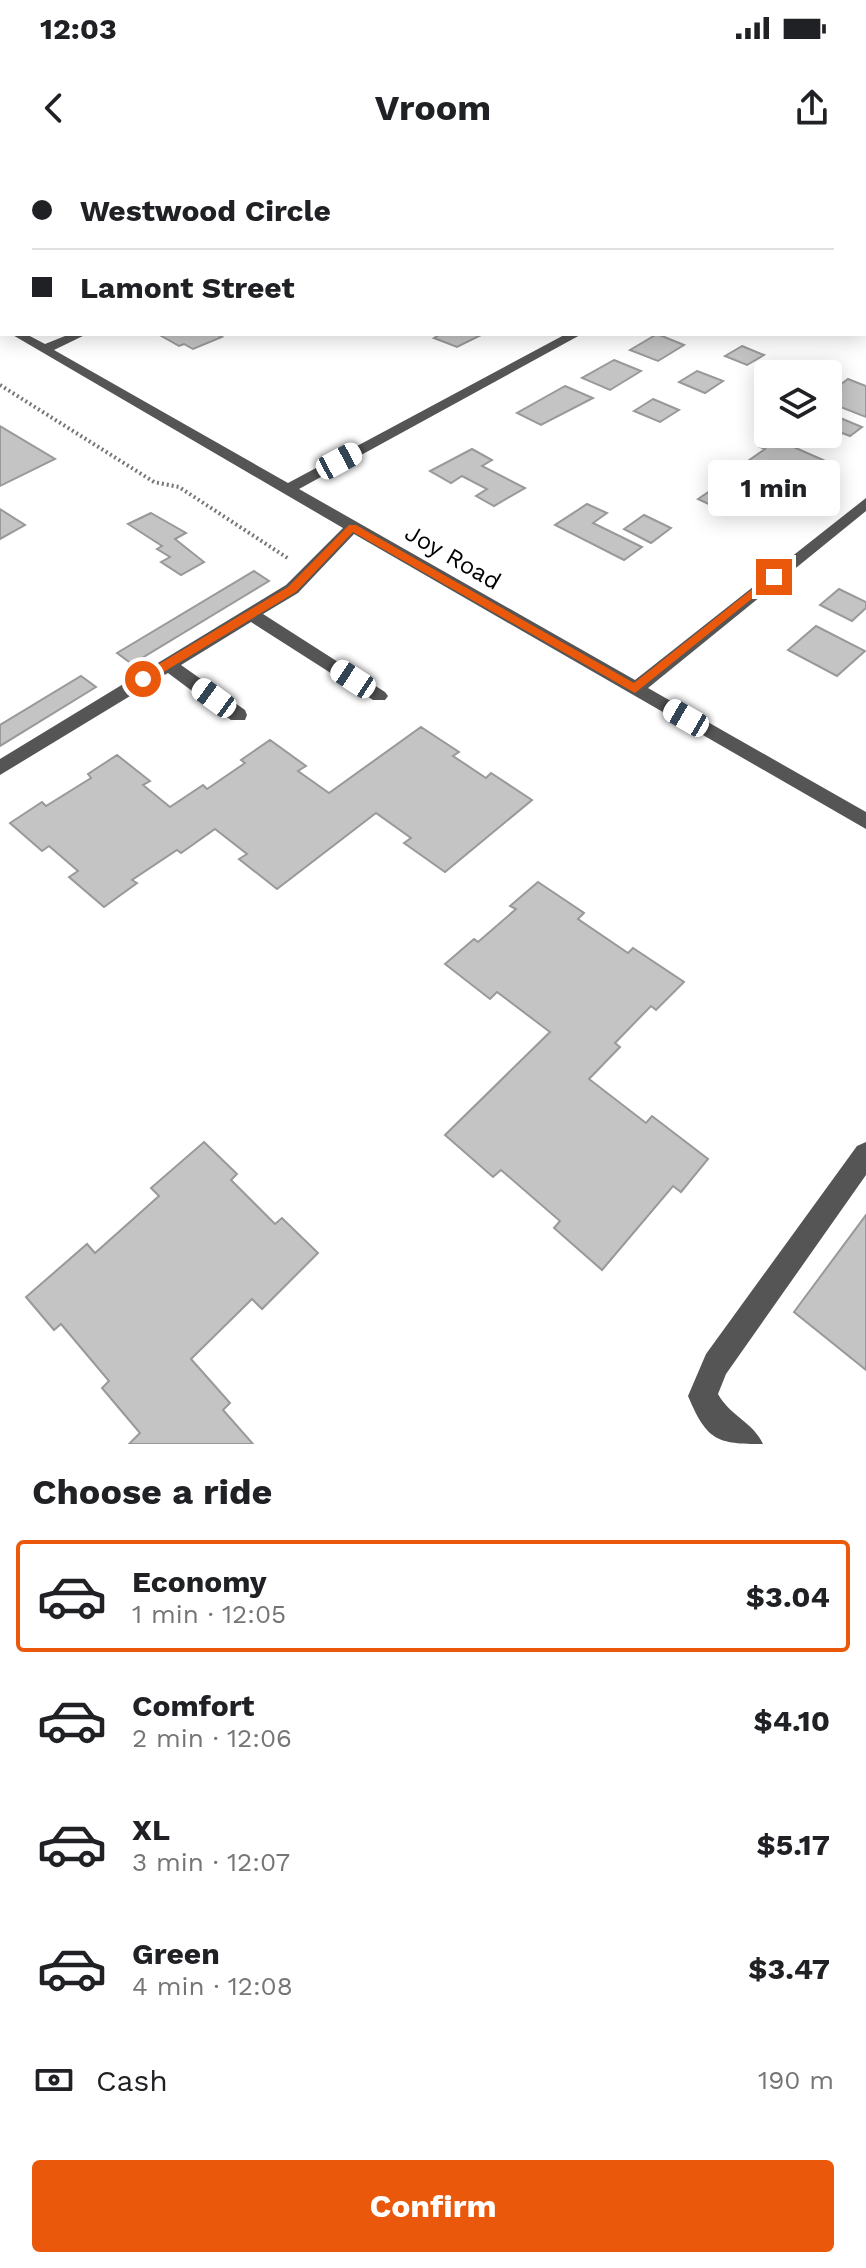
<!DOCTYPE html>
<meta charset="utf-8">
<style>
:root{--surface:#fff;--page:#f6f6f6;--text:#202124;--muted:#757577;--line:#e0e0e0;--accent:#ea580c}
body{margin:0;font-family:"Work Sans",sans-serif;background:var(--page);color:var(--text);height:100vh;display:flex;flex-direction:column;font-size:30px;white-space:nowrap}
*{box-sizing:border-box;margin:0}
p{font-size:26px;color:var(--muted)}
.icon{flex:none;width:44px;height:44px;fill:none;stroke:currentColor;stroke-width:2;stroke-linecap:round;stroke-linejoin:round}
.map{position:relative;height:1284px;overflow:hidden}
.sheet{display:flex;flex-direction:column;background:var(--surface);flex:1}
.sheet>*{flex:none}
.banner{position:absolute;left:0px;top:0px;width:866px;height:176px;box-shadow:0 4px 20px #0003;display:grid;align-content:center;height:176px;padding:0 32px;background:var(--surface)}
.tools{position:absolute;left:754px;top:200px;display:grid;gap:16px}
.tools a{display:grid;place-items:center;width:88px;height:88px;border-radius:8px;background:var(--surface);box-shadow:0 4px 20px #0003;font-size:40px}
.end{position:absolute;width:36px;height:36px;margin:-18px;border:10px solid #ea580c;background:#fff;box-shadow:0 0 0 4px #fff}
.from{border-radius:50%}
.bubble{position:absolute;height:56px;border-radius:8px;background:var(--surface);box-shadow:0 4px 20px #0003;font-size:26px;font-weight:700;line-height:56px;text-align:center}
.car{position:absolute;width:24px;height:48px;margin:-24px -12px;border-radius:10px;box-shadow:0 0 6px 2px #0007;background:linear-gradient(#fff 24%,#345 0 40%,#fff 0 76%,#345 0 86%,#fff 0)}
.banner b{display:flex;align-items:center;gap:28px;height:76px;font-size:30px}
.banner b+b{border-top:2px solid var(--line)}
.banner i{width:20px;height:20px;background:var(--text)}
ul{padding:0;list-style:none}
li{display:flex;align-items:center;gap:24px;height:112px;margin:0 16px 12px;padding:0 16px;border:4px solid transparent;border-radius:8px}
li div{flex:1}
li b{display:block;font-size:30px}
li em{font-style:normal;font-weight:700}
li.current{border-color:var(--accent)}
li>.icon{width:72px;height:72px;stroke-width:1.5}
h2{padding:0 32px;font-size:36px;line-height:96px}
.pay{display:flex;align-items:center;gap:20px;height:88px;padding:0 32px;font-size:30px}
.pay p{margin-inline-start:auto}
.primary-button{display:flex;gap:16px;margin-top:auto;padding:16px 32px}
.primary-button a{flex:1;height:92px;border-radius:8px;background:var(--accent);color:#fff;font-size:32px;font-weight:700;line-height:92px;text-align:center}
.status{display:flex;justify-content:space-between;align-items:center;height:56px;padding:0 40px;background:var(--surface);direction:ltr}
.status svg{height:22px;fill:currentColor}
header{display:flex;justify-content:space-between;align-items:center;height:104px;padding:0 32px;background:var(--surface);font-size:36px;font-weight:700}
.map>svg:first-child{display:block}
</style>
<div class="status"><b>12:03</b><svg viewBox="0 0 49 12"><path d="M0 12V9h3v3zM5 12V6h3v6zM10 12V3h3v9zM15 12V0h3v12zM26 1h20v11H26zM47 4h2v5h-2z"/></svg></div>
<header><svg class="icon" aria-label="back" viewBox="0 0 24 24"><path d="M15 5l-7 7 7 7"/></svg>Vroom<svg class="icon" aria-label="share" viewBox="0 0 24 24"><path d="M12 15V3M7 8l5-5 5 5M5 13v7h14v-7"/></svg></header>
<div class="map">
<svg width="866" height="1284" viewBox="0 0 866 1284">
<rect width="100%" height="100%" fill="#fff"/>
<g fill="#c4c4c4" stroke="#999" stroke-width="2">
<path d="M158,174H216L222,177L193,189L184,184L179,186Z"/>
<path d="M441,174H483L457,187L434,178Z"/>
<path d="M657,174L684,185L658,201L630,190Z"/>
<path d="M742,186L764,195L747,205L725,196Z"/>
<path d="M614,200L641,211L610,230L582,218Z"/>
<path d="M697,211L723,221L705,233L679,222Z"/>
<path d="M848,219L866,226V257L828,242V229L832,231Z"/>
<path d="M565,226L593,238L541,265L517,253Z"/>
<path d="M653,239L679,250L660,262L634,251Z"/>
<path d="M828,253L862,267L850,276L837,271L818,284L795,274H828Z"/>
<path d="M0,266L55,299L0,326Z"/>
<path d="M773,278L823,300L809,309L797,304L776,318L745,303L765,289L760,287Z"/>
<path d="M472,289L492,300L482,306L525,328L494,346L476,336L487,329L462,316L451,323L430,311Z"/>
<path d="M729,312L752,322L756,320L783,331L764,345L751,339L730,354L698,339L720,324L714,322Z"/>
<path d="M587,344L607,353L593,363L642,387L624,400L555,365Z"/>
<path d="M0,349L25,365L0,379Z"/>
<path d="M151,353L186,373L175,379L204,402L181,415L161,402L170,397L157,389L162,386L128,364Z"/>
<path d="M644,355L671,368L651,383L624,369Z"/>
<path d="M254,411L269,421L132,504L117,493Z"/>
<path d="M839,429L866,442V448L852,461L820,445Z"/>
<path d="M816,466L865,491L837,516L788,490Z"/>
<path d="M81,516L96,527L0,586V565Z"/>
<path d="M421,567L459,592L453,596L486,618L491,613L532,640L445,712L404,683L411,678L376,653L277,729L239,699L247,694L215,669L181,693L177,690L132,720L137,723L104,747L69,717L78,711L49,686L42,691L10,663L42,642L46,646L91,618L88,614L117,595L150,621L143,625L170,647L203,625L207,629L245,603L241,600L270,580L306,606L298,611L329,633Z"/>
<path d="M538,722L584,753L578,759L628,793L633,788L684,822L656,850L651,846L615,883L620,887L589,919L646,963L652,956L708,999L681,1032L673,1026L602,1110L554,1068L560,1061L501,1010L493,1017L445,975L550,872L497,832L490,839L445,804L474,779L478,782L516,749L510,746Z"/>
<path d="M204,982L237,1014L231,1020L275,1064L282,1058L318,1093L262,1149L252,1139L191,1199L230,1243L223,1250L253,1284H129L140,1273L102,1228L109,1221L61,1164L54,1170L26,1137L87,1084L95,1093L159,1036L151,1028Z"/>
<path d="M866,1055V1210L794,1152Z"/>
</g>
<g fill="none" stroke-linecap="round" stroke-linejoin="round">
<path stroke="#777" stroke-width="4" stroke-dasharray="2 3" stroke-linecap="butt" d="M0,225L154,322L179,327L289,399"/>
<g fill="#555" fill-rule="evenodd">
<path d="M0,0H12L13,2L2,3Z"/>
<path d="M90,0H105L89,2Z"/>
<path d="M489,0H502L488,2Z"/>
<path d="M827,0H842L843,2H828Z"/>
<path d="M864,13H866L864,21Z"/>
<path d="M0,33H2L0,40Z"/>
<path d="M2,103V111L0,112V104Z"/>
<path d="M0,160L2,161V170L0,169Z"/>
<path d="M11,174H26L45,184L70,174H87L54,190L288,323L566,174H582L299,329L635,520L866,338V351L648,528L866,652V669L354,374L298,433L263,454L385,532L388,536L385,540H373L251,462L181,505L245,550L247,555L245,560H231L168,513L0,615V599L286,425L343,368Z"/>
<path d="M866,982V1015L726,1214L718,1234C729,1255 754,1263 763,1284C717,1284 707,1281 688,1236L706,1194L857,986Z"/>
</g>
</g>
<path fill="#ea580c" d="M349,365H356L634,523L770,415L779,417L635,533L353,372L296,432L147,522H139V516L288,427Z"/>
<g text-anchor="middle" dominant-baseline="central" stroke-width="7" stroke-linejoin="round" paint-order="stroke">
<g font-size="24" fill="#000" stroke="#fff">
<text transform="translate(453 397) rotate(30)">Joy Road</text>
</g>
</g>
</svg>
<div class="tools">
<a><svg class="icon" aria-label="layers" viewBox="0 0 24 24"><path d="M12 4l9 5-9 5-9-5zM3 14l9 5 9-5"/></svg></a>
</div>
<i class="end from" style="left:143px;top:519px"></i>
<i class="end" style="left:774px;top:417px"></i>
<div class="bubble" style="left:708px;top:300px;width:132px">1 min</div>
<i class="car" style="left:339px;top:301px;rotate:62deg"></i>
<i class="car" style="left:353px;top:519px;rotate:303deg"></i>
<i class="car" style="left:214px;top:538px;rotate:306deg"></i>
<i class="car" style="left:686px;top:558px;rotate:300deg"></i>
<div class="banner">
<b><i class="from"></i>Westwood Circle</b>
<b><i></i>Lamont Street</b>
</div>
</div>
<section class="sheet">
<h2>Choose a ride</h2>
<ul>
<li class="current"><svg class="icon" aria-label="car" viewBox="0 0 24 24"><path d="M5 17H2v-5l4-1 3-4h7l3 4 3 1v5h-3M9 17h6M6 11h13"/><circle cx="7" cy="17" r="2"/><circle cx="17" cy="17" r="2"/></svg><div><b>Economy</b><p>1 min · 12:05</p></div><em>$3.04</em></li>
<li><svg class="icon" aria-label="car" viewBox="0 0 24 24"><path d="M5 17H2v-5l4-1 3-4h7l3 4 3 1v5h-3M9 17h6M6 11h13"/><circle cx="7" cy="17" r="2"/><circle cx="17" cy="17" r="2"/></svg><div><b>Comfort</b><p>2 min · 12:06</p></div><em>$4.10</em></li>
<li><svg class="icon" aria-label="car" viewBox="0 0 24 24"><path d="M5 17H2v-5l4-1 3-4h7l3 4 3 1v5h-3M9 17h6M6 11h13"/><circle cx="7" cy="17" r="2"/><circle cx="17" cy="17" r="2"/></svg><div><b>XL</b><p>3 min · 12:07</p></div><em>$5.17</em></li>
<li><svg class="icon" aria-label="car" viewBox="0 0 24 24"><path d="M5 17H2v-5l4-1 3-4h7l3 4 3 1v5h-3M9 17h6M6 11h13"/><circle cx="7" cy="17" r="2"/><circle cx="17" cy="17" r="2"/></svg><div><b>Green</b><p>4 min · 12:08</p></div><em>$3.47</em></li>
</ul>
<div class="pay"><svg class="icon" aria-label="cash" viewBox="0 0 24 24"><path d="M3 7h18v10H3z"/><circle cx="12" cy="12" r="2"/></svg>Cash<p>190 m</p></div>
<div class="primary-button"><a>Confirm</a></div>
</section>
